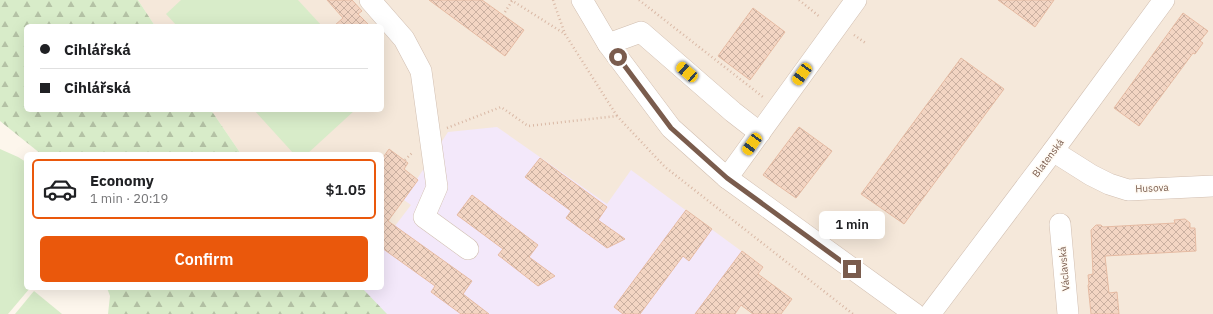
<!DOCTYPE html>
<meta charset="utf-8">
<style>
:root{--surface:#fff;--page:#f6f6f6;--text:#202124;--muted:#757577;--line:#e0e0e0;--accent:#ea580c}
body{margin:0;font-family:"IBM Plex Sans",sans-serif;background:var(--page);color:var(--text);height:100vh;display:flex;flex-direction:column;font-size:15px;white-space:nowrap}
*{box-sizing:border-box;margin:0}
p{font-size:13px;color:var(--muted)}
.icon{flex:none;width:22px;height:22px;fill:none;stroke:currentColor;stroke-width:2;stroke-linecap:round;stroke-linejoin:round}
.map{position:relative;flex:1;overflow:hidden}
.panel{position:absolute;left:24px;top:152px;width:360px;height:138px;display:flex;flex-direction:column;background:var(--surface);border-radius:6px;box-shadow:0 4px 16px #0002}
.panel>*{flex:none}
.banner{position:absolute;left:24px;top:24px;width:360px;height:88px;border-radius:6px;box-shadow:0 4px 16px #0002;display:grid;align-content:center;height:88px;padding:0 16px;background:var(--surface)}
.end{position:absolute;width:18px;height:18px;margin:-9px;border:5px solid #7a5c4d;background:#fff;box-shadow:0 0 0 2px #fff}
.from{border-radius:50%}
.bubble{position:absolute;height:28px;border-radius:6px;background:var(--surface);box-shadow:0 4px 16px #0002;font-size:13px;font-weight:600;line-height:28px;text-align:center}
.car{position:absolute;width:12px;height:24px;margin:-12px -6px;border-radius:5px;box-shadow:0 0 3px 1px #0007;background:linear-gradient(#f5c518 24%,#345 0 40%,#f5c518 0 76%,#345 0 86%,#f5c518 0)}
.banner b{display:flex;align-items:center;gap:14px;height:38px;font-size:15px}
.banner b+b{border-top:1px solid var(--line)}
.banner i{width:10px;height:10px;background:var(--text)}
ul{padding:7px 0 0;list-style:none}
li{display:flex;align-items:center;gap:12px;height:60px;margin:0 8px 6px;padding:0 8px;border:2px solid var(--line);border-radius:6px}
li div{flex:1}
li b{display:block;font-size:15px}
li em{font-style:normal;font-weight:600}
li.selected{border-color:var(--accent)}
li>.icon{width:36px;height:36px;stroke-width:1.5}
.action{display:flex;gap:8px;margin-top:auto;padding:8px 16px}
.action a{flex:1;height:46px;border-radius:6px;background:var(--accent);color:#fff;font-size:16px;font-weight:600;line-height:46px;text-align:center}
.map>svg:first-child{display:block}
</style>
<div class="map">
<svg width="1213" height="314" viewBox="0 0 1213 314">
<defs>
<pattern id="forest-firs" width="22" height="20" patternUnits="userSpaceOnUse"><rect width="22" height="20" fill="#d8ecc9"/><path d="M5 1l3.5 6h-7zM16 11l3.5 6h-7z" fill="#b4c2a5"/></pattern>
<pattern id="building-cross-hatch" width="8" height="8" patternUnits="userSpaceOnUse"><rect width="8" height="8" fill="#f3d5c3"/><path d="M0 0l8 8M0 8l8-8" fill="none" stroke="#cab0a1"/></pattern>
</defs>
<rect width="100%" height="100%" fill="#fdf6ec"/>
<path fill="#f5e8da" d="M138,0H1213V314H387L382,288V154H241L211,110H382V26H155Z"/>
<path fill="#f3e8fa" d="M497,127L607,204L631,170L763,267L756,277L759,280L735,314H287L348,288H382V243L411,205L404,200L418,180L417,179L448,132Z"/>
<g fill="#d8ecc9">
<path d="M181,0H298L322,26H177L166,14Z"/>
<path d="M254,110H355L307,154H294Z"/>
<path d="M0,149L18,157L26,162V288H30L8,314H0Z"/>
<path d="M34,291L62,314H15Z"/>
</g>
<g fill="url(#forest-firs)">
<path d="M0,0H138L155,26H26V110H211L241,154H41L0,121Z"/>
<path d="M107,288H362L387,314H108L110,296Z"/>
</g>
<g fill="url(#building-cross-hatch)" stroke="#e6bba3">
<path d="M327,0H352L362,11L358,14L370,26H334L343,18Z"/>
<path d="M429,0H482L524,30L505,56Z"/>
<path d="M998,0H1054L1035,27Z"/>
<path d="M753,8L785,32L750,80L718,56Z"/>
<path d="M1183,13L1208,31L1200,41L1203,43L1195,54L1193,53L1139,126L1114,108Z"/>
<path d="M961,58L1004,89L904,224L861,194Z"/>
<path d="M799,127L832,151L796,198L763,175Z"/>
<path d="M389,149L408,163L404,169L418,180L388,221L472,281L463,294L489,314H461L431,292L435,286L382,248V159Z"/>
<path d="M540,158L607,207L598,220L625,239L607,248L566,218L571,211L525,177Z"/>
<path d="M472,195L538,245L529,257L555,276L538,286L498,255L503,249L457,215Z"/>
<path d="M686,210L712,229L689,261L683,256L640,314H623L614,307Z"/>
<path d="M1185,219L1190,223V228H1195L1196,251L1105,256L1109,293L1117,292L1119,314H1091L1088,285L1089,284L1088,275L1093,274L1091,230L1096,225H1101L1103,227L1175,223L1174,220Z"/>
<path d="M742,251L763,267L758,274L792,299L781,314H753L741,305L735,314H695Z"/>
</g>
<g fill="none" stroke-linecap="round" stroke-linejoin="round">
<g stroke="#d1beb0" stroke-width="22">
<g id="minor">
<path d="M370,0L404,39L421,71L437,187L424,217L468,249"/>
<path d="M582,0L608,44L671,128L727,178L915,314"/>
<path d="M608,44L641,32L733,112L760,133"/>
<path d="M1053,151L1091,175L1109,184L1128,190L1213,186"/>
<path d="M727,178L856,0"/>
<path d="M1060,224L1068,314"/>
<path d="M930,314L1053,151L1164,0"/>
</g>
</g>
<g stroke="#d9b8a5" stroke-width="2.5" stroke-dasharray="1 3" stroke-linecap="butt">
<path d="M511,0L565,34"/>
<path d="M553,0L565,34L617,116"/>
<path d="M639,0L763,97"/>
<path d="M799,0L820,17"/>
<path d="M505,12L512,1"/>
<path d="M854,35L867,44"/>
<path d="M447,128L501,107L528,126L617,116L665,167L853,314"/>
<path d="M405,160L413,152"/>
</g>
<use href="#minor" stroke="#fff" stroke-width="21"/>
</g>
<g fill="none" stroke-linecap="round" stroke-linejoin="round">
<path stroke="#7a5c4d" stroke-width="5" d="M618,57L671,128L727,178L852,269"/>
</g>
<g text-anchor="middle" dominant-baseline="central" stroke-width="3" stroke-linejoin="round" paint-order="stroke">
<g font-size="10" fill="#7a5c4d" stroke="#fffaf3">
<text transform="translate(1048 158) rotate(-53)">Blatenská</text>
<text transform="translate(1152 188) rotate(-3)">Husova</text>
<text transform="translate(1064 269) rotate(-95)">Václavská</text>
</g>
</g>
</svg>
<i class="end from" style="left:618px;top:57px"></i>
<i class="end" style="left:852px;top:269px"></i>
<div class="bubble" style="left:819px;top:211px;width:66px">1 min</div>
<i class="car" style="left:687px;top:72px;rotate:311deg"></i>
<i class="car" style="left:802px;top:74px;rotate:216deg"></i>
<i class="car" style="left:752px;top:144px;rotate:216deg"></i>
<div class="banner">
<b><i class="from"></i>Cihlářská</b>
<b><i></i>Cihlářská</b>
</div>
<section class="panel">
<ul>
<li class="selected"><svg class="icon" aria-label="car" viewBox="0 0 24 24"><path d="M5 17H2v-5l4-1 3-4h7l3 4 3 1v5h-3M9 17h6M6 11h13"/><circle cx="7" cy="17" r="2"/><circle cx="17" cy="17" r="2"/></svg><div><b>Economy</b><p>1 min · 20:19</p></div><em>$1.05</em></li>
</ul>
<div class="action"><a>Confirm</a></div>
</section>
</div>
